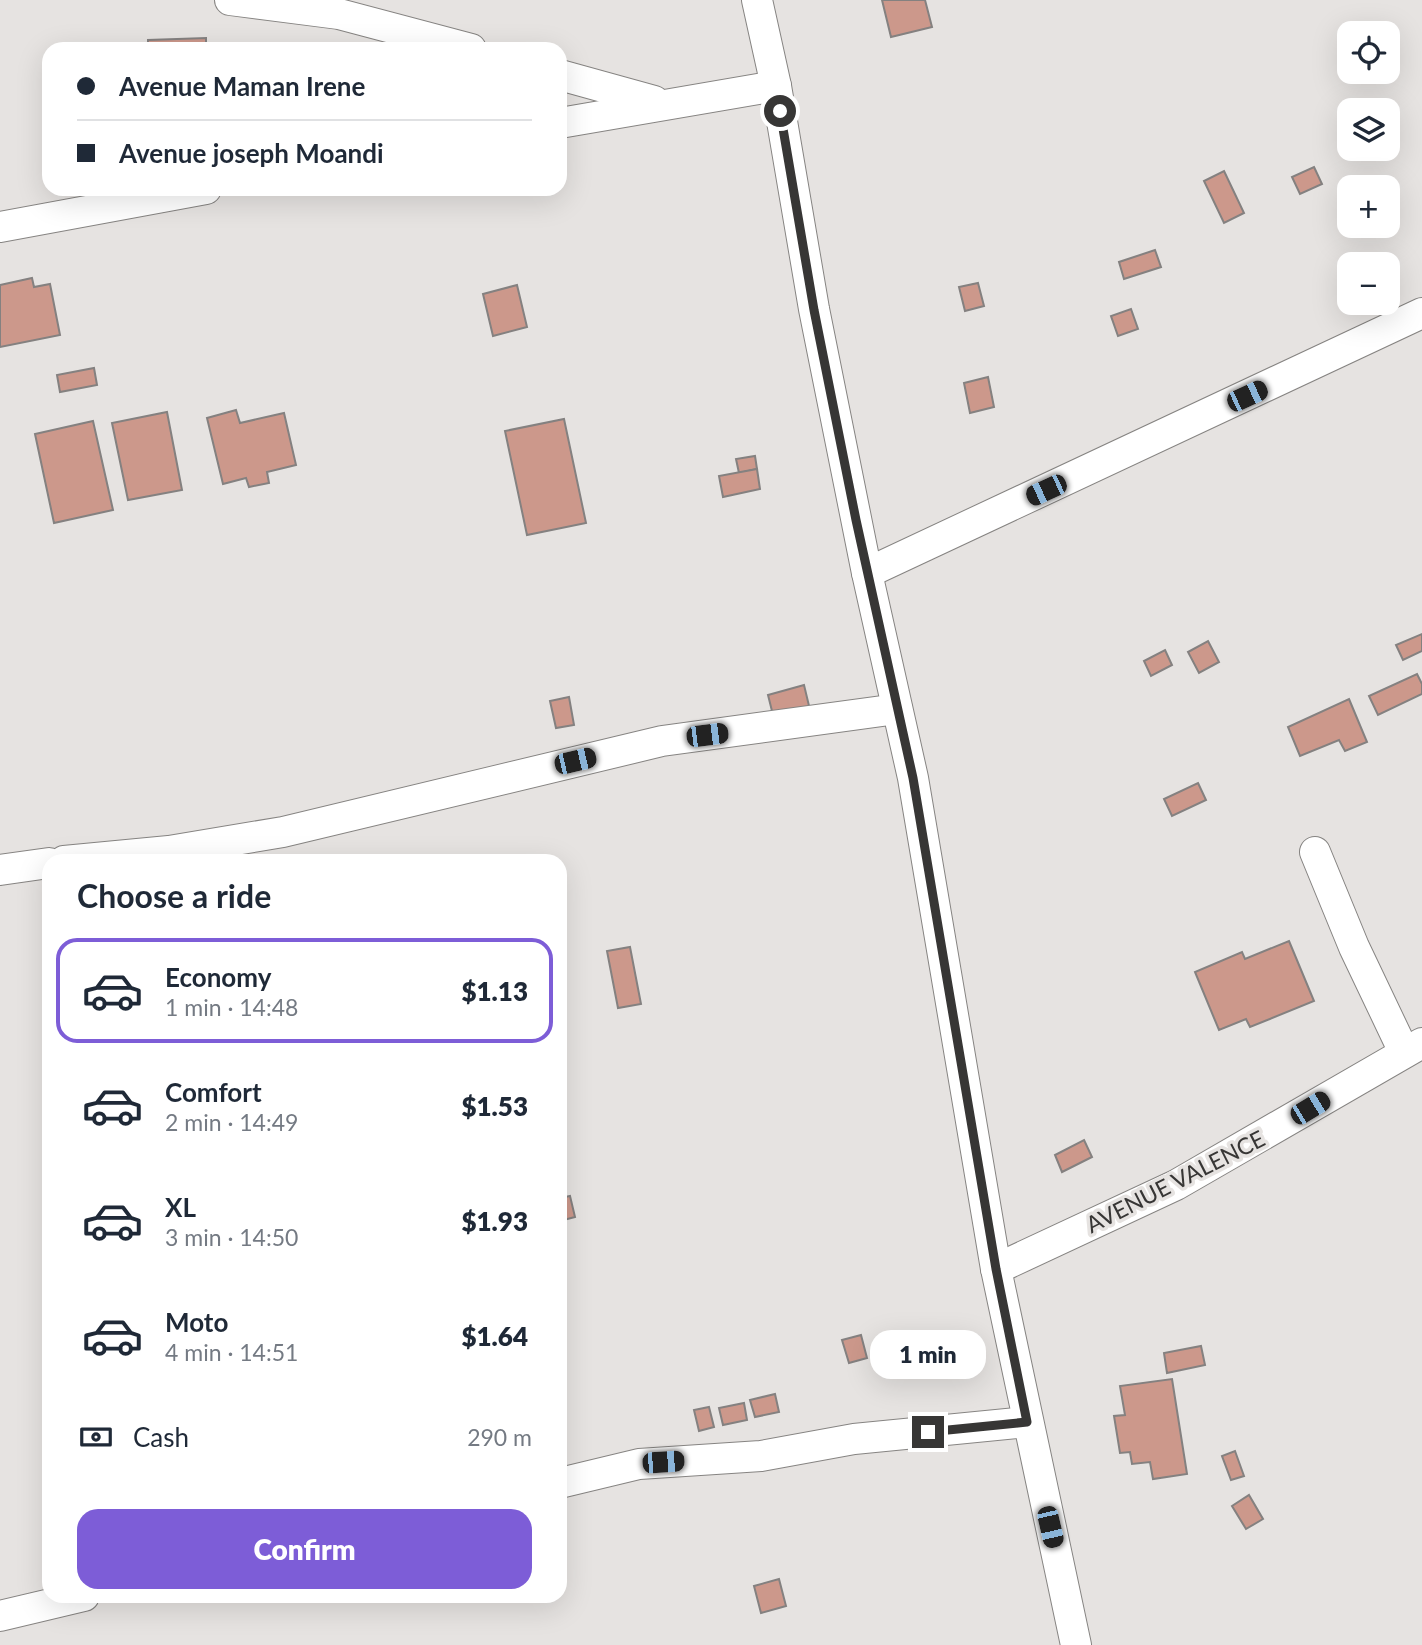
<!DOCTYPE html>
<meta charset="utf-8">
<style>
:root{--surface:#fff;--page:#f2f2f3;--text:#1f2937;--muted:#747a83;--line:#e0e1e3;--accent:#7d5dd7}
body{margin:0;font-family:Lato,sans-serif;background:var(--page);color:var(--text);height:100vh;display:flex;flex-direction:column;font-size:26px;white-space:nowrap}
*{box-sizing:border-box;margin:0}
p{font-size:23px;color:var(--muted)}
.icon{flex:none;width:38px;height:38px;fill:none;stroke:currentColor;stroke-width:2;stroke-linecap:round;stroke-linejoin:round}
.map{position:relative;flex:1;overflow:hidden}
.side{position:absolute;left:42px;top:854px;width:525px;height:749px;display:flex;flex-direction:column;background:var(--surface);border-radius:21px;box-shadow:0 7px 28px #0002}
.side>*{flex:none}
.guide{position:absolute;left:42px;top:42px;width:525px;height:154px;border-radius:21px;box-shadow:0 7px 28px #0002;display:grid;align-content:center;height:154px;padding:0 35px;background:var(--surface)}
.buttons{position:absolute;left:1337px;top:21px;display:grid;gap:14px}
.buttons a{display:grid;place-items:center;width:63px;height:63px;border-radius:14px;background:var(--surface);box-shadow:0 7px 28px #0002;font-size:35px}
.end{position:absolute;width:32px;height:32px;margin:-16px;border:9px solid #373635;background:#fff;box-shadow:0 0 0 4px #fff}
.from{border-radius:50%}
.bubble{position:absolute;height:49px;border-radius:21px;background:var(--surface);box-shadow:0 7px 28px #0002;font-size:23px;font-weight:800;line-height:49px;text-align:center}
.car{position:absolute;width:21px;height:42px;margin:-21px -10px;border-radius:9px;box-shadow:0 0 5px 2px #0007;background:linear-gradient(#222 24%,#8ab4d8 0 40%,#222 0 76%,#8ab4d8 0 86%,#222 0)}
.guide b{display:flex;align-items:center;gap:24px;height:66px;font-size:26px}
.guide b+b{border-top:2px solid var(--line)}
.guide i{width:18px;height:18px;background:var(--text)}
ul{padding:0;list-style:none}
li{display:flex;align-items:center;gap:21px;height:105px;margin:0 14px 10px;padding:0 21px;border:4px solid transparent;border-radius:21px}
li div{flex:1}
li b{display:block;font-size:26px}
li em{font-style:normal;font-weight:800}
li.active{border-color:var(--accent)}
li>.icon{width:63px;height:63px;stroke-width:1.5}
h2{padding:0 35px;font-size:32px;line-height:84px}
.pay{display:flex;align-items:center;gap:18px;height:77px;padding:0 35px;font-size:26px}
.pay p{margin-inline-start:auto}
.cta{display:flex;gap:14px;margin-top:auto;padding:14px 35px}
.cta a{flex:1;height:80px;border-radius:21px;background:var(--accent);color:#fff;font-size:28px;font-weight:800;line-height:80px;text-align:center}
.map>svg:first-child{display:block}
</style>
<div class="map">
<svg width="1422" height="1645" viewBox="0 0 1422 1645">
<rect width="100%" height="100%" fill="#e6e3e1"/>
<g fill="#cc988b" stroke="#848180" stroke-width="2">
<path d="M882,0H925L932,27L891,37Z"/>
<path d="M206,38V49H148V40Z"/>
<path d="M1314,167L1322,184L1300,194L1292,177Z"/>
<path d="M1224,171L1244,213L1224,223L1204,181Z"/>
<path d="M1155,250L1161,267L1124,279L1119,262Z"/>
<path d="M32,278L34,287L50,284L60,335L0,347V285Z"/>
<path d="M978,283L984,306L965,311L959,287Z"/>
<path d="M517,285L527,327L493,336L483,294Z"/>
<path d="M1131,309L1138,329L1118,336L1111,316Z"/>
<path d="M94,368L97,385L60,392L57,375Z"/>
<path d="M988,377L994,407L970,413L964,383Z"/>
<path d="M236,410L240,423L284,413L296,465L267,472L269,483L249,487L246,478L223,484L207,418Z"/>
<path d="M167,412L182,490L128,500L112,423Z"/>
<path d="M564,419L586,523L527,535L505,431Z"/>
<path d="M93,421L113,510L54,523L35,434Z"/>
<path d="M755,456L757,469L739,473L736,459Z"/>
<path d="M757,469L760,489L723,497L719,476Z"/>
<path d="M1422,634V651L1403,660L1396,645Z"/>
<path d="M1208,641L1219,662L1199,673L1188,652Z"/>
<path d="M1165,650L1172,665L1151,676L1144,661Z"/>
<path d="M1417,674L1422,684V694L1378,715L1369,696Z"/>
<path d="M804,685L810,710L774,719L768,695Z"/>
<path d="M569,697L574,725L556,728L550,701Z"/>
<path d="M1349,699L1367,742L1345,751L1339,740L1300,756L1288,727Z"/>
<path d="M1198,783L1206,800L1172,816L1164,799Z"/>
<path d="M1289,941L1314,1001L1250,1027L1246,1019L1219,1030L1195,972L1242,952L1245,959Z"/>
<path d="M630,947L641,1004L618,1008L607,951Z"/>
<path d="M1084,1140L1092,1157L1062,1172L1055,1155Z"/>
<path d="M570,1196L575,1217L560,1221V1198Z"/>
<path d="M861,1335L867,1358L849,1363L842,1340Z"/>
<path d="M1201,1346L1205,1365L1167,1373L1164,1353Z"/>
<path d="M1172,1379L1187,1474L1153,1479L1150,1462L1132,1464L1130,1452L1120,1453L1114,1416L1125,1415L1120,1386Z"/>
<path d="M775,1394L779,1412L755,1417L750,1400Z"/>
<path d="M744,1403L747,1420L723,1425L719,1408Z"/>
<path d="M709,1407L714,1427L699,1431L694,1410Z"/>
<path d="M1235,1451L1244,1476L1231,1480L1222,1456Z"/>
<path d="M1249,1495L1263,1519L1246,1529L1232,1506Z"/>
<path d="M779,1579L786,1606L761,1613L754,1586Z"/>
</g>
<g fill="none" stroke-linecap="round" stroke-linejoin="round">
<g stroke="#868482" stroke-width="32">
<g id="minor">
<path d="M230,0L339,14L471,49"/>
<path d="M757,0L776,86L814,309L867,573L913,778L996,1269L1076,1645"/>
<path d="M560,75L654,101"/>
<path d="M560,123L776,86"/>
<path d="M0,227L206,189"/>
<path d="M867,573L1422,313"/>
<path d="M1315,852L1354,947L1404,1052"/>
<path d="M64,861L169,851L283,832L662,741L897,709"/>
<path d="M0,870L49,863"/>
<path d="M996,1269L1176,1185L1422,1043"/>
<path d="M560,1483L639,1464L761,1456L854,1439L1027,1422"/>
<path d="M0,1616L84,1596"/>
</g>
</g>
<use href="#minor" stroke="#fff" stroke-width="30"/>
</g>
<g fill="none" stroke-linecap="round" stroke-linejoin="round">
<path stroke="#373635" stroke-width="9" d="M780,111L814,310L856,520L913,778L996,1269L1027,1422L928,1432"/>
</g>
<g text-anchor="middle" dominant-baseline="central" stroke-width="7" stroke-linejoin="round" paint-order="stroke">
<g font-size="23" fill="#373635" stroke="#e6e3e1">
<text transform="translate(1175 1181) rotate(-27)">AVENUE VALENCE</text>
</g>
</g>
</svg>
<div class="buttons">
<a><svg class="icon" aria-label="locate" viewBox="0 0 24 24"><circle cx="12" cy="12" r="6"/><path d="M12 2v4M12 18v4M2 12h4M18 12h4"/></svg></a>
<a><svg class="icon" aria-label="layers" viewBox="0 0 24 24"><path d="M12 4l9 5-9 5-9-5zM3 14l9 5 9-5"/></svg></a>
<a>+</a>
<a>−</a>
</div>
<i class="end from" style="left:780px;top:111px"></i>
<i class="end" style="left:928px;top:1432px"></i>
<div class="bubble" style="left:870px;top:1330px;width:116px">1 min</div>
<i class="car" style="left:1247px;top:396px;rotate:65deg"></i>
<i class="car" style="left:1046px;top:490px;rotate:245deg"></i>
<i class="car" style="left:707px;top:735px;rotate:83deg"></i>
<i class="car" style="left:575px;top:761px;rotate:77deg"></i>
<i class="car" style="left:1310px;top:1108px;rotate:59deg"></i>
<i class="car" style="left:663px;top:1462px;rotate:86deg"></i>
<i class="car" style="left:1050px;top:1527px;rotate:167deg"></i>
<div class="guide">
<b><i class="from"></i>Avenue Maman Irene</b>
<b><i></i>Avenue joseph Moandi</b>
</div>
<section class="side">
<h2>Choose a ride</h2>
<ul>
<li class="active"><svg class="icon" aria-label="car" viewBox="0 0 24 24"><path d="M5 17H2v-5l4-1 3-4h7l3 4 3 1v5h-3M9 17h6M6 11h13"/><circle cx="7" cy="17" r="2"/><circle cx="17" cy="17" r="2"/></svg><div><b>Economy</b><p>1 min · 14:48</p></div><em>$1.13</em></li>
<li><svg class="icon" aria-label="car" viewBox="0 0 24 24"><path d="M5 17H2v-5l4-1 3-4h7l3 4 3 1v5h-3M9 17h6M6 11h13"/><circle cx="7" cy="17" r="2"/><circle cx="17" cy="17" r="2"/></svg><div><b>Comfort</b><p>2 min · 14:49</p></div><em>$1.53</em></li>
<li><svg class="icon" aria-label="car" viewBox="0 0 24 24"><path d="M5 17H2v-5l4-1 3-4h7l3 4 3 1v5h-3M9 17h6M6 11h13"/><circle cx="7" cy="17" r="2"/><circle cx="17" cy="17" r="2"/></svg><div><b>XL</b><p>3 min · 14:50</p></div><em>$1.93</em></li>
<li><svg class="icon" aria-label="car" viewBox="0 0 24 24"><path d="M5 17H2v-5l4-1 3-4h7l3 4 3 1v5h-3M9 17h6M6 11h13"/><circle cx="7" cy="17" r="2"/><circle cx="17" cy="17" r="2"/></svg><div><b>Moto</b><p>4 min · 14:51</p></div><em>$1.64</em></li>
</ul>
<div class="pay"><svg class="icon" aria-label="cash" viewBox="0 0 24 24"><path d="M3 7h18v10H3z"/><circle cx="12" cy="12" r="2"/></svg>Cash<p>290 m</p></div>
<div class="cta"><a>Confirm</a></div>
</section>
</div>
